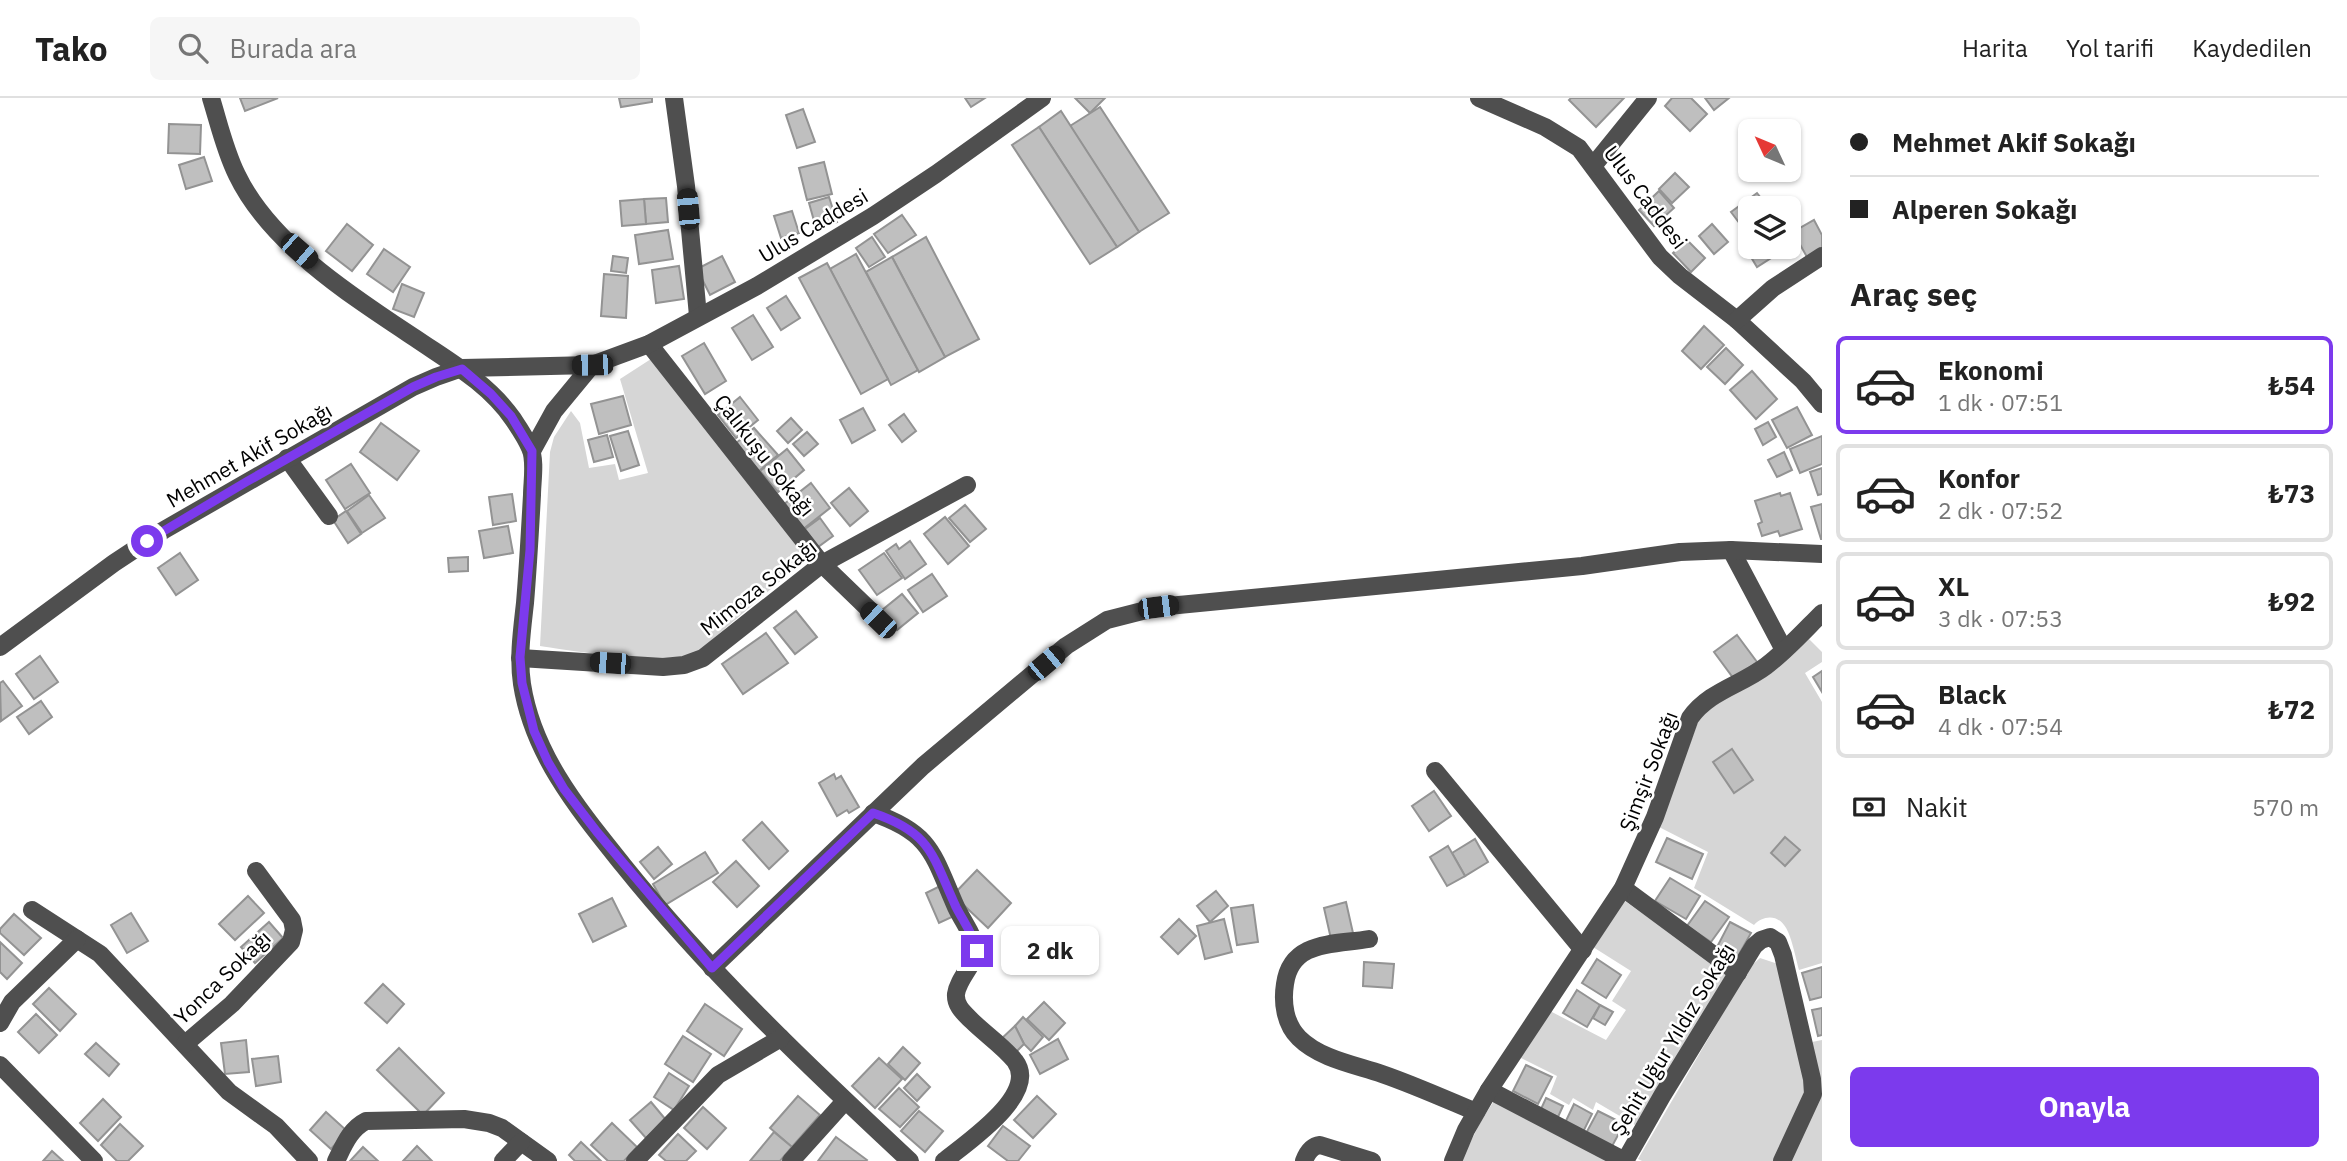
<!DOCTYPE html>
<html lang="tr">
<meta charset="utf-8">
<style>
:root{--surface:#fff;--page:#f6f6f6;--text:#222;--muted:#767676;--line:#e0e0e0;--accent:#7c3aed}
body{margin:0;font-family:"IBM Plex Sans",sans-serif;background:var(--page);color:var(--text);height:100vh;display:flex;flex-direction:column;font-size:26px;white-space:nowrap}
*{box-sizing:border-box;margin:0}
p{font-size:23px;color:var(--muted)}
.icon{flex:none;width:38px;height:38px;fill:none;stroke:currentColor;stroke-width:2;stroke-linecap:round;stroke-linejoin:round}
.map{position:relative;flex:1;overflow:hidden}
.panel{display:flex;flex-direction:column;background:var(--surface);width:525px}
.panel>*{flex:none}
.hud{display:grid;align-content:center;height:154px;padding:0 28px;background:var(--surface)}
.needle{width:46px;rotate:314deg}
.tools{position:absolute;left:1738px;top:21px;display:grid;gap:14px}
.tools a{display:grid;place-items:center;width:63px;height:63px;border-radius:10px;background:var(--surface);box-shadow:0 2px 5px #0004;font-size:35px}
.end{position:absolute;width:32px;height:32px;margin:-16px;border:9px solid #7c3aed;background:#fff;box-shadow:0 0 0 4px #fff}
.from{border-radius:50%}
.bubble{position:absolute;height:49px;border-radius:10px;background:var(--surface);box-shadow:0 2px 5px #0004;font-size:23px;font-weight:800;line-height:49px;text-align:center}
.car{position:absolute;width:21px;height:42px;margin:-21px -10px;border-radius:9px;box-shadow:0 0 5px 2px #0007;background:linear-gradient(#222 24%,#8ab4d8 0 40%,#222 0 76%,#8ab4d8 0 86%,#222 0)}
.hud b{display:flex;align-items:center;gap:24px;height:66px;font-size:26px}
.hud b+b{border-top:2px solid var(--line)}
.hud i{width:18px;height:18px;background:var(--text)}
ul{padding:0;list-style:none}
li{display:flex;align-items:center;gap:21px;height:98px;margin:0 14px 10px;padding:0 14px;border:4px solid var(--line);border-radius:10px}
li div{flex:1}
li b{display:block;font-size:26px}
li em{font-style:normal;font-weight:800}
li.current{border-color:var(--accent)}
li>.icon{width:63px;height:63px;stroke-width:1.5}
h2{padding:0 28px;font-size:32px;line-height:84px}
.pay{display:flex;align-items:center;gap:18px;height:77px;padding:0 28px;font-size:26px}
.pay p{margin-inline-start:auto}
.action{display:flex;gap:14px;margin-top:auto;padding:14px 28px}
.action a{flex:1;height:80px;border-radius:10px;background:var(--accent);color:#fff;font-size:28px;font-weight:800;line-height:80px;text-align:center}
header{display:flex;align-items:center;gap:42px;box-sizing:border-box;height:98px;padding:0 35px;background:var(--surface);border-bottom:2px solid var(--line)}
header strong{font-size:33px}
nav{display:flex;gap:38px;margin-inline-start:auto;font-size:24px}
.search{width:490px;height:63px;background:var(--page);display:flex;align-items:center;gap:18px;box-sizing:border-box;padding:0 24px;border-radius:10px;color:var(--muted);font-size:26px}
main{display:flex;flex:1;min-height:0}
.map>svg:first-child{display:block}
</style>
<header>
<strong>Tako</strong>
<div class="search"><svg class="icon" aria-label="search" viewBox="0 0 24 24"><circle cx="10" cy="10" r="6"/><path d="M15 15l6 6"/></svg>Burada ara</div>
<nav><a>Harita</a><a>Yol tarifi</a><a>Kaydedilen</a></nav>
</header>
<main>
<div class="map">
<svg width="1822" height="1063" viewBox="0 0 1822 1063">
<rect width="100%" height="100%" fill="#fff"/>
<g fill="#d6d6d6">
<path d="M651,261L808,459L706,547C702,550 697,554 692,556C664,567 572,553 540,548L550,354L554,339L571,313L580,325L589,370L615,366L619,382L648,375L620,281Z"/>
<path d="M1809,541L1822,554V564L1805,575L1822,604V865L1799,872C1796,861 1791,835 1784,827C1776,816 1762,818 1754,827L1694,790L1708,754L1659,729L1701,616L1784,564Z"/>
<path d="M1622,801L1728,876L1635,1027L1596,1004L1593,1012L1573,1000L1569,1007L1550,996L1557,978L1519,959L1550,913L1606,942L1626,912L1612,903L1631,873L1593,849Z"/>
<path d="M1760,860L1778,866L1803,960L1806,996L1773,1063H1642L1638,1061L1750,869Z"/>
<path d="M1822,942V1063H1790L1817,968L1812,944Z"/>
<path d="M1494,1003L1613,1063H1461L1481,1023Z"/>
</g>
<g fill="#bfbfbf" stroke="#939393" stroke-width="2">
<path d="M240,0H278L245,13Z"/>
<path d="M619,0H652V4L621,9Z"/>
<path d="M965,0H985L971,9Z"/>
<path d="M1075,0H1105L1090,15Z"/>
<path d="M1571,0H1624L1596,29L1569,2Z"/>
<path d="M1672,0H1691L1707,16L1690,33L1665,8Z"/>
<path d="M1705,0H1729L1714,12Z"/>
<path d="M1100,9L1169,115L1139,134L1070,28Z"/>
<path d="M803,11L815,44L797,50L786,17Z"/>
<path d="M1061,13L1139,134L1117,149L1039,29Z"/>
<path d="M169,26L201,27L200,56L168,55Z"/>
<path d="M1039,29L1117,149L1090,166L1012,47Z"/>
<path d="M204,59L212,83L186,91L179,67Z"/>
<path d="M824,64L832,96L807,102L799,70Z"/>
<path d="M1675,75L1689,89L1672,105L1659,91Z"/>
<path d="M1659,93L1674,110L1654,128L1639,112Z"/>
<path d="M1757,95L1769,110H1750L1749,138L1731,114Z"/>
<path d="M829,99L837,124L816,130L809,105Z"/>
<path d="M666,100L668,124L646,126L644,101Z"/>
<path d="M644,101L646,126L622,128L620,103Z"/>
<path d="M792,113L799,135L781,140L774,118Z"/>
<path d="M902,117L916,137L888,155L874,136Z"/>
<path d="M1814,122L1822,137V151L1807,159L1793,134Z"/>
<path d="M347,126L373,147L352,173L326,153Z"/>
<path d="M1712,126L1728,144L1714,156L1699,138Z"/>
<path d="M668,132L673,161L639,166L635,137Z"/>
<path d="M872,139L885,159L869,169L856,150Z"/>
<path d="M926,139L979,241L945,259L892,159Z"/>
<path d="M1687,142L1705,160L1691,174L1673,155Z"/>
<path d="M1750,142V149H1788V145L1790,148L1757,169L1743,146Z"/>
<path d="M384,151L410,169L393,194L367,176Z"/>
<path d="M856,156L918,272L891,287L830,171Z"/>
<path d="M613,158L628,160L626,175L611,173Z"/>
<path d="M722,158L735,184L710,197L697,171Z"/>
<path d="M892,159L945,259L919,274L866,174Z"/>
<path d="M827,165L888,281L861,296L799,180Z"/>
<path d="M679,168L684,201L656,205L652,172Z"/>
<path d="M604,176L628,178L626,220L601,218Z"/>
<path d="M402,186L424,195L414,219L393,211Z"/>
<path d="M786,198L800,220L781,232L767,210Z"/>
<path d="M753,217L773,249L752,262L732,230Z"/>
<path d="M1704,228L1724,247L1701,271L1682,253Z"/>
<path d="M704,245L726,283L705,296L682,258Z"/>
<path d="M1726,250L1743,267L1725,286L1707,269Z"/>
<path d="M1752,273L1777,301L1756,321L1730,292Z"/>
<path d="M623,298L631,327L599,336L591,306Z"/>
<path d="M740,299L758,322L736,340L718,317Z"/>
<path d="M1797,309L1812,337L1787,350L1772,322Z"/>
<path d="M863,310L875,332L852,345L840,322Z"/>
<path d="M904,316L916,333L902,344L889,327Z"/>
<path d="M791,320L802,332L788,345L777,333Z"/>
<path d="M1768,324L1776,339L1763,347L1755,331Z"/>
<path d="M381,325L419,353L397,382L360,354Z"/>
<path d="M754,330L778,357L759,373L735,346Z"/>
<path d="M628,333L639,367L621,373L610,338Z"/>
<path d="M807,334L818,346L804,358L793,346Z"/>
<path d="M607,337L613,359L594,364L588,342Z"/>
<path d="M1822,338V366L1800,375L1790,351Z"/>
<path d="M787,351L804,372L778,394L760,373Z"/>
<path d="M1784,354L1792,372L1777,379L1768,362Z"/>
<path d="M351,366L370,395L345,411L326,382Z"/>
<path d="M1822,370V396L1818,397L1810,374Z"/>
<path d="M811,385L830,410L802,432L783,407Z"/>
<path d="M849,390L868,413L850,428L831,405Z"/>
<path d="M1780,395L1781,398L1790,395L1802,431L1780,438L1778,433L1762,438L1758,426L1762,424L1755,403Z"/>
<path d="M512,396L516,423L493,427L489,399Z"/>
<path d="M369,397L385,420L362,435L347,413Z"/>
<path d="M1822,406V441H1821L1811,409Z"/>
<path d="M965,407L986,431L970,444L949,420Z"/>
<path d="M346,413L361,436L348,445L333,422Z"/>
<path d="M945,419L969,448L948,466L924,436Z"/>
<path d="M820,420L833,438L818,449L805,431Z"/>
<path d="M508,428L513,455L484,460L479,433Z"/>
<path d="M910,443L926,466L905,481L886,453L896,446L899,451Z"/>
<path d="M180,455L198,482L176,497L158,470Z"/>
<path d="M884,455L902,480L877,497L859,472Z"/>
<path d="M468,459V473L449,474L448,460Z"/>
<path d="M932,476L947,498L923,514L908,492Z"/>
<path d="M902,496L918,515L897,532L881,513Z"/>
<path d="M796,513L817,539L795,556L774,530Z"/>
<path d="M766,535L788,565L743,596L722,566Z"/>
<path d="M1737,537L1757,564L1734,581L1714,554Z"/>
<path d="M40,558L58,584L34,601L16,576Z"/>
<path d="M1822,573V594L1813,579Z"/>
<path d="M3,583L22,608L1,623L0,585Z"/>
<path d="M41,603L52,619L29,636L17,619Z"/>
<path d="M1732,651L1753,682L1734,695L1713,664Z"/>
<path d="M834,676L836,681L841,678L859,709L849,715L847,712L837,718L819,685Z"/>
<path d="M1434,693L1451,718L1429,733L1412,708Z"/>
<path d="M762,724L788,753L769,771L743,742Z"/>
<path d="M1785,739L1800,752L1785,768L1771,755Z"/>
<path d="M1667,740L1703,756L1692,781L1656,764Z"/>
<path d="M1475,741L1488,764L1465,778L1452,755Z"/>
<path d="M1448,748L1465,778L1447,788L1430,759Z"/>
<path d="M658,749L672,766L654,781L640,764Z"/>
<path d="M705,754L718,775L665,807L653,786Z"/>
<path d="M736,763L759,788L737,809L713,784Z"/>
<path d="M977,772L1011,805L988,830L953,797Z"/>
<path d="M1670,780L1700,798L1686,821L1655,803Z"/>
<path d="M940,788L954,818L939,825L926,795Z"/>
<path d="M1216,793L1228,808L1210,824L1197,808Z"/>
<path d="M248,798L264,815L235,842L219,826Z"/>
<path d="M612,800L626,828L593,844L579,816Z"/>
<path d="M1705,803L1729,819L1711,844L1687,828Z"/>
<path d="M1346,804L1353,835L1331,841L1324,810Z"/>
<path d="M1253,807L1258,844L1237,847L1231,810Z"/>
<path d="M131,815L148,843L127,855L111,827Z"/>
<path d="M14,816L41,840L24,857L0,835V831Z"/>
<path d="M1179,821L1196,838L1178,856L1161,839Z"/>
<path d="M1224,821L1232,854L1205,861L1197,828Z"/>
<path d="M269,824L283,840L255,865L241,849Z"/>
<path d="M1730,824L1751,835L1737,860L1717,849Z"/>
<path d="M0,844L22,865L7,881L0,874Z"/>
<path d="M1597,861L1621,877L1606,900L1582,885Z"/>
<path d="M1364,864L1394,866L1392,890L1363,888Z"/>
<path d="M1822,869V899L1810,902L1802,875Z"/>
<path d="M383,886L404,906L387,925L365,905Z"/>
<path d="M49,890L76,916L60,933L33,906Z"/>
<path d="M1577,892L1600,907L1587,929L1563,915Z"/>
<path d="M1044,904L1065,925L1049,942L1027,921Z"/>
<path d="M705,906L742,931L724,958L687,933Z"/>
<path d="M1600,907L1613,914L1605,927L1593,920Z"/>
<path d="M1822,910V937L1818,938L1812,912Z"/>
<path d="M36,916L57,937L39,955L18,934Z"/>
<path d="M1023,919L1043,939L1031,953L1024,946L1015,928Z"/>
<path d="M1015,928L1024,946L1013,957L1000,942Z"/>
<path d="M683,938L711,956L693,984L665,966Z"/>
<path d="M1058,941L1068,961L1040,976L1030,957Z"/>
<path d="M246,942L249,974L225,976L221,945Z"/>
<path d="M96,945L119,966L109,978L85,956Z"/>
<path d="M903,949L920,965L905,982L888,966Z"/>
<path d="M399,950L444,995L423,1017L377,972Z"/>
<path d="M278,958L281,984L256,988L252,961Z"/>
<path d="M879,960L902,981L875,1010L852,988Z"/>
<path d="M1526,967L1552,979L1538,1006L1513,993Z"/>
<path d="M669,975L689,988L674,1012L654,999Z"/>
<path d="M917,976L930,989L917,1003L904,990Z"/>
<path d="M899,990L919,1009L900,1029L879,1011Z"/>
<path d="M798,998L820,1017L792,1049L770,1030Z"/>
<path d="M1037,998L1056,1016L1033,1040L1014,1022Z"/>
<path d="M1546,1000L1563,1008L1558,1019L1541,1011Z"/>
<path d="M103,1001L121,1019L98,1043L80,1025Z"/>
<path d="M651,1004L666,1022L646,1040L630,1022Z"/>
<path d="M1574,1006L1592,1016L1582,1036L1564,1027Z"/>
<path d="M703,1009L726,1030L707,1051L684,1030Z"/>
<path d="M919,1013L943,1033L925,1054L901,1033Z"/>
<path d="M1598,1013L1624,1026L1610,1052L1584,1039Z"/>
<path d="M326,1014L347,1033L331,1051L310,1032Z"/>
<path d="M612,1025L637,1049L624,1063H608L591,1047Z"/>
<path d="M120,1026L143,1048L128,1063H117L101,1047Z"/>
<path d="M1003,1028L1030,1048L1018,1063H1008L988,1048Z"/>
<path d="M774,1034L792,1049L780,1063H750Z"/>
<path d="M678,1036L696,1053L686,1063H666L659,1057Z"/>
<path d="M836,1039L867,1062L866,1063H818Z"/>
<path d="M581,1044L601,1063H575L569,1057Z"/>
<path d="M417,1048L432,1063H403Z"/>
<path d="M363,1049L378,1063H350Z"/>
<path d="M52,1053L63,1063H43Z"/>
</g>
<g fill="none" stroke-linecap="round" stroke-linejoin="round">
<g stroke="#4f4f4f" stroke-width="18">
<path d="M211,0C219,26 225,53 237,77C270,146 353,199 415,240C450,264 488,285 513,321C519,330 526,340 530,350C536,362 532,384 532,397C530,433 528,469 525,505C522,532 518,559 522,586C533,657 579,712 623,767C709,874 809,969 910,1063"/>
<path d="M674,0L686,88L698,218"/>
<path d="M1479,0L1545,29L1579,50L1660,159L1680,178L1737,222L1803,283L1822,306"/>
<path d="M1593,68L1648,0"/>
<path d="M1737,222L1773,190L1822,158"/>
<path d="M649,246L822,466L879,521"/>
<path d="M592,267L649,246L757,188L873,118L936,76L1042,0"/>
<path d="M287,360L329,418"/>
<path d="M1731,452L1784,552"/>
<path d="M0,549L114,465L164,432L413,289L436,279L462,270L592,267L554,313L532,353"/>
<path d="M520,560L663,569L684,567L703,560L822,466L967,387"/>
<path d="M1435,673L1583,852"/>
<path d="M873,715C932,735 933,757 956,809C963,824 974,837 977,853C973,868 958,881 956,896C955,908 964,915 972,923C985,936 1003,948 1015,963C1040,996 966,1045 944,1063"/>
<path d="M1623,790L1738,875"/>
<path d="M32,812L100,856L229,994L276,1028L309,1063"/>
<path d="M1369,841C1334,847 1291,842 1285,886C1282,905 1285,926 1299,940C1320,961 1356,967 1382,976C1414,987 1445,1001 1476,1014"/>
<path d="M712,870L923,668L1066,548L1107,522L1158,509L1582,468L1680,454L1731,452L1822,456"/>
<path d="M0,925L12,904L77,841"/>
<path d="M185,946L232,906L291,844L294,832L292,822L256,773"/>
<path d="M0,967L94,1063"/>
<path d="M1489,992L1625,1063L1662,998L1754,848L1761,842L1770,839L1778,844L1783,857L1812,981L1813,996L1782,1063"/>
<path d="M336,1063C344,1047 350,1031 366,1023L464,1021L489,1025L502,1030L548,1063"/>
<path d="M503,1063L521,1044"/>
<path d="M635,1063L718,977L781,940"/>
<path d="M791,1063L845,1003"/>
<path d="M1304,1063C1307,1055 1311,1048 1320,1047L1372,1063"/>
<path d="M1453,1063L1466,1032L1489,992L1623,790L1655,719L1690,620C1709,593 1741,587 1766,568C1786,553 1804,533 1822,515"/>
</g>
</g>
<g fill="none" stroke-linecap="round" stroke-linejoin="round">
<path stroke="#7c3aed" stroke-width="9" d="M147,443L246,384L413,289L436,279L462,271L491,296L511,318L532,353L530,452L520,559L522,585L534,633L548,664L564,691L597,734L712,870L873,715C932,735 932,757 956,809C963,823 974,837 977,853"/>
</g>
<g text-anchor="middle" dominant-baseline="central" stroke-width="5" stroke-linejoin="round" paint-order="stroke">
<g font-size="21" fill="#000" stroke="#fff">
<text transform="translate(1646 99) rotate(53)">Ulus Caddesi</text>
<text transform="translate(813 127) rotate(-31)">Ulus Caddesi</text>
<text transform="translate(249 357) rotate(-30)">Mehmet Akif Sokağı</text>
<text transform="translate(765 357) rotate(52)">Çalıkuşu Sokağı</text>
<text transform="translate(758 489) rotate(-38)">Mimoza Sokağı</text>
<text transform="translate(1648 673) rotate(-69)">Şimşir Sokağı</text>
<text transform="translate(222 879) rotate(-44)">Yonca Sokağı</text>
<text transform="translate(1672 941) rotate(-59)">Şehit Uğur Yıldız Sokağı</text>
</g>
</g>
</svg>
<div class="tools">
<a><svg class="needle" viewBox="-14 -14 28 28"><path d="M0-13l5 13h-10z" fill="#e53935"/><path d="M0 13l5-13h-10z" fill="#767676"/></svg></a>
<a><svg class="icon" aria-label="layers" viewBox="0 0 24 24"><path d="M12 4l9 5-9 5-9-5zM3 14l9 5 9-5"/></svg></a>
</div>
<i class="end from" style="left:147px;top:443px"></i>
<i class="end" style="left:977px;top:853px"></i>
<div class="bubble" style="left:1001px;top:828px;width:98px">2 dk</div>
<i class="car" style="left:688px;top:111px;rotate:355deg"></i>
<i class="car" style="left:299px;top:153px;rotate:131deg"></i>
<i class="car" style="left:592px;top:267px;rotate:269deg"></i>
<i class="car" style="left:1158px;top:509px;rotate:83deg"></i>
<i class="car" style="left:878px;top:522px;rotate:314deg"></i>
<i class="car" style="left:610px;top:565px;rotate:274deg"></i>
<i class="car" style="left:1046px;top:565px;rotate:50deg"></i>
</div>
<section class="panel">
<div class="hud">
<b><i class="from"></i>Mehmet Akif Sokağı</b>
<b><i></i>Alperen Sokağı</b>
</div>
<h2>Araç seç</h2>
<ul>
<li class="current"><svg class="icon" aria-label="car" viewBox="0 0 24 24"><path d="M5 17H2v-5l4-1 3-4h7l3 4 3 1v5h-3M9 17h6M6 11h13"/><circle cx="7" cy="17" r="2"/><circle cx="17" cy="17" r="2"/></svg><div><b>Ekonomi</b><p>1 dk · 07:51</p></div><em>₺54</em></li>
<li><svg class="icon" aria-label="car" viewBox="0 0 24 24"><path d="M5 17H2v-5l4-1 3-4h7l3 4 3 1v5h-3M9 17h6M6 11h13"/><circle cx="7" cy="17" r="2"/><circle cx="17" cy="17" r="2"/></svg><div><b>Konfor</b><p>2 dk · 07:52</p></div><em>₺73</em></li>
<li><svg class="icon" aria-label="car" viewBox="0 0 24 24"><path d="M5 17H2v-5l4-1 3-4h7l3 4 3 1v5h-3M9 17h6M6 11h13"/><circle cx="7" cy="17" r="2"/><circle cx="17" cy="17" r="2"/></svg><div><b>XL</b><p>3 dk · 07:53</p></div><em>₺92</em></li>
<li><svg class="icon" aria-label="car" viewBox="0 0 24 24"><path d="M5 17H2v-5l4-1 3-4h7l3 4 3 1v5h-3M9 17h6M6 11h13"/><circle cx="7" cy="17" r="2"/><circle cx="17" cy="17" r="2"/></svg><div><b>Black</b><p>4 dk · 07:54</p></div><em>₺72</em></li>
</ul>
<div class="pay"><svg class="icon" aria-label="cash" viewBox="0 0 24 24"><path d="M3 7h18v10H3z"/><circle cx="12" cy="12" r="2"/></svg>Nakit<p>570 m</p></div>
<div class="action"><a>Onayla</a></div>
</section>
</main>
